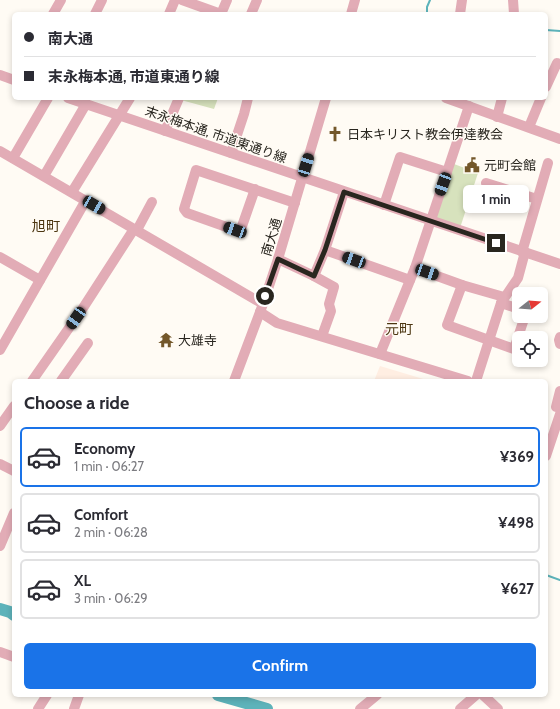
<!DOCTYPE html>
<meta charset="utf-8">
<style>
:root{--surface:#fff;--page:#f7f7f7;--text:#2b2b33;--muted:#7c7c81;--line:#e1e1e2;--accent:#1a73e8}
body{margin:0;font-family:Cabin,"Noto Sans JP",sans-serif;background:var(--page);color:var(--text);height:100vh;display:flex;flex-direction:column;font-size:15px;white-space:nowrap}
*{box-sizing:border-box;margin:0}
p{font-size:13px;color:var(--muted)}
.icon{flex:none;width:22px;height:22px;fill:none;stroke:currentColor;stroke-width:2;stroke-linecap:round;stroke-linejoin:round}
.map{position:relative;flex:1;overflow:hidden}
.side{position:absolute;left:12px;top:379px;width:536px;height:318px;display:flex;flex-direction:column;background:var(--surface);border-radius:6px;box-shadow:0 2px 6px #0003}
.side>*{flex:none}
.hud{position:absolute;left:12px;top:12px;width:536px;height:88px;border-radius:6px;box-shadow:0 2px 6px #0003;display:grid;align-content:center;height:88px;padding:0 12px;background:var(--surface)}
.needle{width:26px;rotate:73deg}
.fabs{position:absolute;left:512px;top:287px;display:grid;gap:8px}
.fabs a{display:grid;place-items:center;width:36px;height:36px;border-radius:6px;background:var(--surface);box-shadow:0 2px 6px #0003;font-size:20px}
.end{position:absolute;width:18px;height:18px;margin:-9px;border:5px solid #29261f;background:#fff;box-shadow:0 0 0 2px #fff}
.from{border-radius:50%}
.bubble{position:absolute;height:28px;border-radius:6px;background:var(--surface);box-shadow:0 2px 6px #0003;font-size:13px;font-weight:800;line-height:28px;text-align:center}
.car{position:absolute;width:12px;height:24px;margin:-12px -6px;border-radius:5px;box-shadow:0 0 3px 1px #0007;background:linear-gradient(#222 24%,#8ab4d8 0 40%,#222 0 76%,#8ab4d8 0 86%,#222 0)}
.hud b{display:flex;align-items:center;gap:14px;height:38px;font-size:15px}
.hud b+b{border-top:1px solid var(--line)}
.hud i{width:10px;height:10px;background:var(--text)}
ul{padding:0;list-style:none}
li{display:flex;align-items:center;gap:12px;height:60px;margin:0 8px 6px;padding:0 4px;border:2px solid var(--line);border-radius:6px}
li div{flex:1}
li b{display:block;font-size:15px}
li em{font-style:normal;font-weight:800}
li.selected{border-color:var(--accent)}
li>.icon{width:36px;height:36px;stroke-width:1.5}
h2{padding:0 12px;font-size:18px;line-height:48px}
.action{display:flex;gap:8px;margin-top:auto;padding:8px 12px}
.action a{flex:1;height:46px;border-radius:6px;background:var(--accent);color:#fff;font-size:16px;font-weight:800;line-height:46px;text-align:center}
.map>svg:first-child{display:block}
</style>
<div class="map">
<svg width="560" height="709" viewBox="0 0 560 709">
<rect width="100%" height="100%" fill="#fffbf4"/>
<path fill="#ffeee2" d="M380,366L430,381H374Z"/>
<g fill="#d7e2bd">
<path d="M182,98H218L214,109L181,100Z"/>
<path d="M454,164L478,173L460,228L435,218Z"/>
</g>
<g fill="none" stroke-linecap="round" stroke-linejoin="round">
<g stroke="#5db3ba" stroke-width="2">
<path d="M427,14V7L430,0"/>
<path d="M546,30L560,31"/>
<path d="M546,575L560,580"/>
</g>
<g stroke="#5db3ba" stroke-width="12">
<path d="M0,609L10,612L14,615"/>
<path d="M218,695L267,709"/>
</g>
<g stroke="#e2acb6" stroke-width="10">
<path d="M182,0L221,14"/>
<path d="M513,0L514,14"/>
<path d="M53,14L61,0"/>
<path d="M95,14L102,0"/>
<path d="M169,14L175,0"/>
<path d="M221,14L227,0"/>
<path d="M251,14L257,0"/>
<path d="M351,14L355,0"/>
<path d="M460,14L462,0"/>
<path d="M0,75L14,80"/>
<path d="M546,87L557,63L560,64"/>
<path d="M68,98L560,264"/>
<path d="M446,98L560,139"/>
<path d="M497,117L502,98"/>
<path d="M529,127L541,98"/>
<path d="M165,131L179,98"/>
<path d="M0,151L263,304"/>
<path d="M231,153L244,114L248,98"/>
<path d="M13,158L48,98"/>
<path d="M44,176L86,104"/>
<path d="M486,183L537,199"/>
<path d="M255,189L241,229L235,230L187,213L184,209L196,170L295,203"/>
<path d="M72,192L130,98"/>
<path d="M344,192L325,250L410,280"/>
<path d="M384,205L400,157L447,172"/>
<path d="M137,230L152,202"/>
<path d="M522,252L548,163"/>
<path d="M0,257L40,280"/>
<path d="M278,259L314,276L325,250"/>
<path d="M415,268L462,285L504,297"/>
<path d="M314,276L334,287L329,304L331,311L322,336"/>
<path d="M462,285L447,325L514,349L525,316"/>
<path d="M501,303L519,309"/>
<path d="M260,312L277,323L468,381"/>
<path d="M560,337L559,340L560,344"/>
<path d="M0,350L86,200"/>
<path d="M380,354L415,268L469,106"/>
<path d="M32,381L83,308L134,229"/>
<path d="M61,381L88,343"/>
<path d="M234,381L263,304L278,259L326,98"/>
<path d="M476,381L501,303L518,278L525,252"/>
<path d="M556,407L560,391"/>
<path d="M0,426L14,406"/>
<path d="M546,456L560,414"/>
<path d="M0,464L14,471"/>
<path d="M0,546L14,513"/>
<path d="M0,652L14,657"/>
<path d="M483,695L498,709"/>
<path d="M38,709L47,695"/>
<path d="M74,709L79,695"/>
<path d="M360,709L377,695"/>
<path d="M460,709L476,695"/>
</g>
</g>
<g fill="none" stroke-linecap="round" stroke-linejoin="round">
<path stroke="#29261f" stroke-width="5" d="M265,296L278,259L314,276L325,250L344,192L496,243"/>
</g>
<defs>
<g id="church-bare" transform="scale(1.2)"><path d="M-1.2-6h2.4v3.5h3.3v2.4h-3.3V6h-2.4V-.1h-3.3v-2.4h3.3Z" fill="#73572a" stroke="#fffbf4" stroke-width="2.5" paint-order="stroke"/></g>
<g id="civic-bare" transform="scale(1.2)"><path d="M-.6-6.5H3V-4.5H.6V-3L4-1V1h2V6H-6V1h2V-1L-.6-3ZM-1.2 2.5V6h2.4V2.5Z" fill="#73572a" stroke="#fffbf4" stroke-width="2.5" paint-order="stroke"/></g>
<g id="temple-bare" transform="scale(1.2)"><path d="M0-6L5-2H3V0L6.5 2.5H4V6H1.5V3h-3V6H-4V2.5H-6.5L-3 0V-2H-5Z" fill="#73572a" stroke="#fffbf4" stroke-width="2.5" paint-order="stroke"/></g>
</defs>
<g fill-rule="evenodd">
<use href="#church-bare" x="335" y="134"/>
<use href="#civic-bare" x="472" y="165"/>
<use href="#temple-bare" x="166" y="340"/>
</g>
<g text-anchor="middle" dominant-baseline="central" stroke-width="3" stroke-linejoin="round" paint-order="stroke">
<g font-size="13" fill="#29261f" stroke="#fffbf4">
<text transform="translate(216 134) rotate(19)">末永梅本通, 市道東通り線</text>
<text transform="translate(271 237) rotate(-73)">南大通</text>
</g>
<g font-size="13" fill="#29261f" stroke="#fffbf4" text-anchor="start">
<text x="347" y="134">日本キリスト教会伊達教会</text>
<text x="484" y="165">元町会館</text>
<text x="178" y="340">大雄寺</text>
</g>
<g font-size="14" fill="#4c3611" stroke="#fffbf4">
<text x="46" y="226">旭町</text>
<text x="399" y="329">元町</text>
</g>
</g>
</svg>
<div class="fabs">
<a><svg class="needle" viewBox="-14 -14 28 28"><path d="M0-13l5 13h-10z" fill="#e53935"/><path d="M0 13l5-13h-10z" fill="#7c7c81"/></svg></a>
<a><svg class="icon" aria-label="locate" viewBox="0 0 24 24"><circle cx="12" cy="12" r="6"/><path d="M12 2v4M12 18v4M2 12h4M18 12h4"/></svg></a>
</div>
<i class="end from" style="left:265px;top:296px"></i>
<i class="end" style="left:496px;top:243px"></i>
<div class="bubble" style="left:463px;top:185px;width:66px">1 min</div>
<i class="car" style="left:306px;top:165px;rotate:17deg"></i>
<i class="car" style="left:443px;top:184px;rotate:200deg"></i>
<i class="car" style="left:94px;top:205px;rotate:120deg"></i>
<i class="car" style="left:235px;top:230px;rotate:290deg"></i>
<i class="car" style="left:354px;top:260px;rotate:290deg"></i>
<i class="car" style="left:427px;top:272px;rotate:109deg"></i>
<i class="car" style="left:76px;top:318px;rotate:215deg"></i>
<div class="hud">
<b><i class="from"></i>南大通</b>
<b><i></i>末永梅本通, 市道東通り線</b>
</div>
<section class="side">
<h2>Choose a ride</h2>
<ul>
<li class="selected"><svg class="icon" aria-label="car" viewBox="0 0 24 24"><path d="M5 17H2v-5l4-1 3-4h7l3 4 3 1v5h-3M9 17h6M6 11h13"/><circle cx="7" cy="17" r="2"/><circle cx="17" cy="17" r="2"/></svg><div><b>Economy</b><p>1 min · 06:27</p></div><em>¥369</em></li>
<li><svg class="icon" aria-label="car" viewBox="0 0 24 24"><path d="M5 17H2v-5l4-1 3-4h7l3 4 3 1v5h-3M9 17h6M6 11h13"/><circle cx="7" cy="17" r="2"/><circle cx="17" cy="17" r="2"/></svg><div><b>Comfort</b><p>2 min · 06:28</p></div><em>¥498</em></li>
<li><svg class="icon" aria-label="car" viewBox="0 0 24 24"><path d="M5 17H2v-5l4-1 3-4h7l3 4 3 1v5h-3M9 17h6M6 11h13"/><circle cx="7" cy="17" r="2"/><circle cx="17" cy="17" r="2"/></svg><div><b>XL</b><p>3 min · 06:29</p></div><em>¥627</em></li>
</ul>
<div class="action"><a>Confirm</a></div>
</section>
</div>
